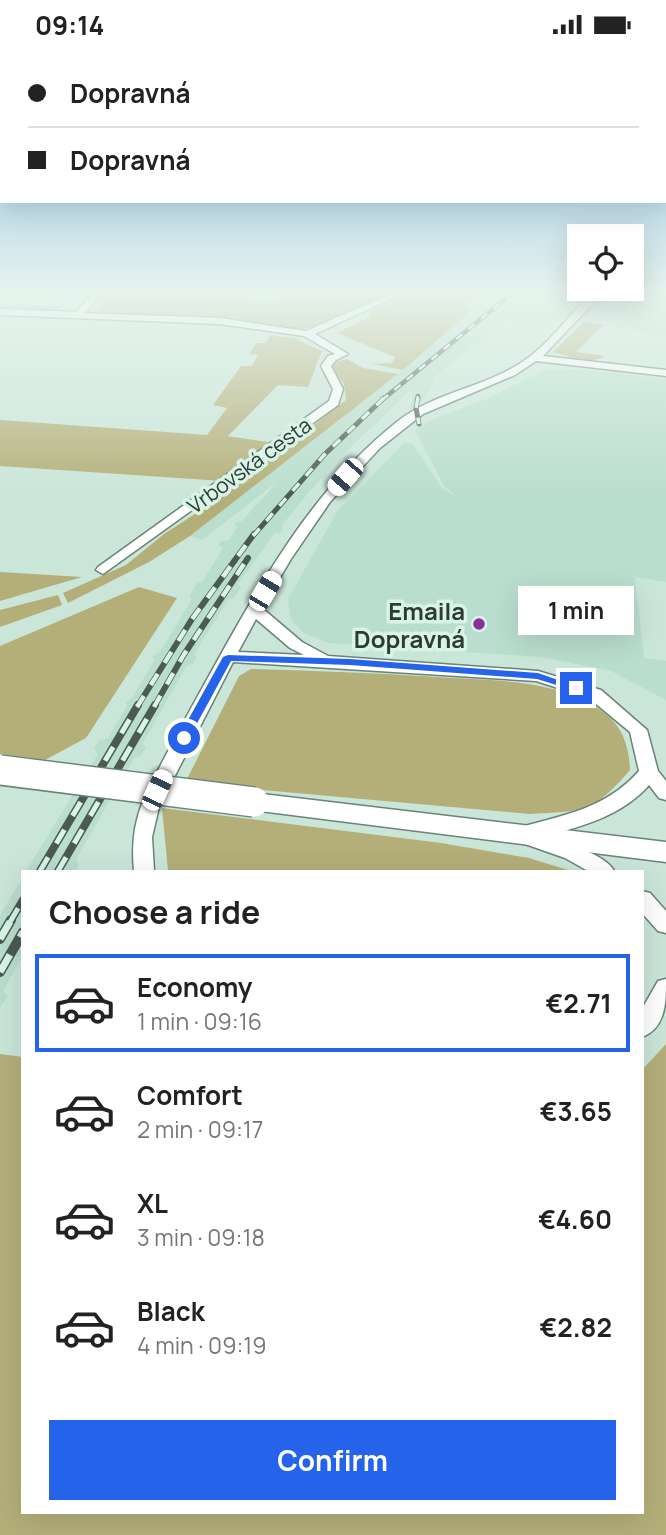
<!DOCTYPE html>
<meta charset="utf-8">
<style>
:root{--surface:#fff;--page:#f6f6f6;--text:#222;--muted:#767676;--line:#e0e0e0;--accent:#2563eb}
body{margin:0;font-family:Manrope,sans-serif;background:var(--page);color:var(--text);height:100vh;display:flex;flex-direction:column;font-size:26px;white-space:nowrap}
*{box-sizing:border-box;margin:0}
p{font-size:23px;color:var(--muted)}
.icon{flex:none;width:38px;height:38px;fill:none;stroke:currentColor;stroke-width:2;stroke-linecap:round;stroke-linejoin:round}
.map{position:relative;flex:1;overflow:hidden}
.drawer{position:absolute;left:21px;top:821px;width:623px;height:644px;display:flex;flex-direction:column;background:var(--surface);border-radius:0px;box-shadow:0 7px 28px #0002}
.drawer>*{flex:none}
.top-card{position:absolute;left:0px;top:0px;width:667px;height:154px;box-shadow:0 7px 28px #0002;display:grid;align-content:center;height:154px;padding:0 28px;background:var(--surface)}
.fabs{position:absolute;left:567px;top:175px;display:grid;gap:14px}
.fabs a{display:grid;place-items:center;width:77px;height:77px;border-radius:0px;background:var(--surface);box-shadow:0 7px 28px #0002;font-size:35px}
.end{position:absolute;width:32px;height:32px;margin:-16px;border:9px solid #2563eb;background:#fff;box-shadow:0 0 0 4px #fff}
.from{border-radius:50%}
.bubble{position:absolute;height:49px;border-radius:0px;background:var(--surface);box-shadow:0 7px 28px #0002;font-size:23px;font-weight:700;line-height:49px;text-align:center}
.car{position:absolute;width:21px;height:42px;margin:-21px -10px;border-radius:9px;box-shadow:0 0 5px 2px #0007;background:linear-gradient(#fff 24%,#345 0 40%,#fff 0 76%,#345 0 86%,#fff 0)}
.top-card b{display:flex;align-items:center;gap:24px;height:66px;font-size:26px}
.top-card b+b{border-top:2px solid var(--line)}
.top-card i{width:18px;height:18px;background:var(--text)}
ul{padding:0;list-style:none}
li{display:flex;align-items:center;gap:21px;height:98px;margin:0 14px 10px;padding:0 14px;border:4px solid transparent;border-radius:0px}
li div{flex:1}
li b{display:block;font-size:26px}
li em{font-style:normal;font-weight:700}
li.on{border-color:var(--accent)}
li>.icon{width:63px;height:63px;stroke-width:1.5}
h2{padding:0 28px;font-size:32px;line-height:84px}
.cta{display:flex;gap:14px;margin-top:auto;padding:14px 28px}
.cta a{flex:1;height:80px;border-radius:0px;background:var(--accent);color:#fff;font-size:28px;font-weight:700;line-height:80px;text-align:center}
.status{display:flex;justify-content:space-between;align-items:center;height:49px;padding:0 35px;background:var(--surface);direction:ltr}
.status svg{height:19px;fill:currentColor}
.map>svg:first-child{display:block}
</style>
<div class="status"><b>09:14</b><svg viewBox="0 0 49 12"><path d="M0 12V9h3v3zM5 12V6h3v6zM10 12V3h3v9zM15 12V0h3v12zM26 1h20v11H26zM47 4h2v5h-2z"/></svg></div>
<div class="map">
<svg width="666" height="1486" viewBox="0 0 666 1486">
<rect width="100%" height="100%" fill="#cae6d9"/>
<g fill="#b9decd">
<path d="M109,242H395L383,247L295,246L277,254L102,250Z"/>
<path d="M483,242H580V246L550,278L505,272L437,326L422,352L410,361L414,342H410L340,408L326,424L327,426L316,435L281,477L283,479L281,483L275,484L238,535L241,538L234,549L228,551L194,605L197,608L193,615L187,616L143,694L146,698L141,706L134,709L76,811L79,816L76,822H26L98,705L94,700L99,692L108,689L127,657L126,654L133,647L155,611L152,608L160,603L192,550L189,547L197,534L203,532L223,499L219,496L221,492L229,491L237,478L234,476L237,473L242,472L277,433L202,491L190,487L398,325L463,269L471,260L467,257Z"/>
<path d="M652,242H666V286L616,278Z"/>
<path d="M576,320L666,330V533L631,527L635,529L644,609L666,612V651L611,622L541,608L328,594L304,584L291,571L288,550L338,461L405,393L413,395L441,438L459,450L444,437L415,381L428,372L491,348L545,321Z"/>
<path d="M23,828V906L3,942L7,948L0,959V866Z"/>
</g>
<g fill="#b4af79">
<path d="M414,242H483L467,257L472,260L463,269L403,321L372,315L392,314L395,308L337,284L370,268L369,263Z"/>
<path d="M295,246L382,248L326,275L302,280L228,271L95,262L103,250L277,254Z"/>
<path d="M584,273L603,276L576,303L605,307C591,317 568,307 553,303Z"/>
<path d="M270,286L294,289L322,302L308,338L278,336L228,387L220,386L274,394L223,432L0,417V371L207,386L227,359L213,356L241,317H252L258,306L249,305L256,294H266Z"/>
<path d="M347,310L363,319L398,325L190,487L149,513L68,554L63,544L126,516L164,485L218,450L346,351L344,335L332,319L336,313Z"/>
<path d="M0,523L82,528L0,552Z"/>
<path d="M139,538L177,549L86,689L45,711L0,705V597Z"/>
<path d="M58,546L62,556L0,578V561Z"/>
<path d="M251,620C313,622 375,624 437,628C491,632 560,629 606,665C624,680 629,699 630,721C593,764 584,762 529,765L185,734L239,627Z"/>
<path d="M162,759L441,794L529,809L571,822H168Z"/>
<path d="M666,995V1486H0V1005L23,1008V1463H642V1021Z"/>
</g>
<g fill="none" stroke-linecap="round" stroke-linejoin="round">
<path stroke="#75bede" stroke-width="3.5" d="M0,258L59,259L75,242"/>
<g stroke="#688377" stroke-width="3">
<g id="minor">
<path d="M95,242H104L85,264L220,269L306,282L397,242H409L315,285L348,305L336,311L331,317L343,340L338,356L103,525L96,521L98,518L329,352L333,340L321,317L328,307L335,305L304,287L220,275L0,266V260L76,263Z"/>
<path d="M595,242H605L543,307L666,321V327L536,312L515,326L423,365L380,399L330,453L291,510L262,559L302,593L328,607L538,622L601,641L647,681L658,722L666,732V751L659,749L649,736C623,766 582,778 544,787C562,793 606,805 614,822H588L565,809L525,795L514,784L517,779C563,766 606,760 639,722L630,683L589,649L536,632L233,613L159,758L152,788L154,822H134C131,791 135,767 149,739C173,691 199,645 225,598C272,514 322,432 398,372C434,344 481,339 519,315C549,297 568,265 595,242ZM256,570L290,599L304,606L238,603Z"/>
<path d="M642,842L650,844L666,862V884L658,882L642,864Z"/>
<path d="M666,930C666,953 666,979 642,988V960L658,932Z"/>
</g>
</g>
<g stroke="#688377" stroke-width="3">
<path id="secondary" d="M254,744L666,793V813L244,760L240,753L244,746Z"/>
</g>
<use href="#minor" fill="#fff" fill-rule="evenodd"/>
<use href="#secondary" fill="#fff" fill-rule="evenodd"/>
<g stroke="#4b5a53" stroke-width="4.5">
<g id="rail-far4">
<path d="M382,351L515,242"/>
<path d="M417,351L418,347"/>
</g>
</g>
<g stroke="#4b5a53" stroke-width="5">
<g id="rail-far3">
<path d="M418,349L416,359L419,375"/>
<path d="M253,487L325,405L384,349"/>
</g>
</g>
<g stroke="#4b5a53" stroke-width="6">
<g id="rail-far2">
<path d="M137,658L192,570L254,485"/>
<path d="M154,658L183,607L248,509"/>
</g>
</g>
<g stroke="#4b5a53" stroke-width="8">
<g id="rail-far1">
<path d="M40,822L138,656"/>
<path d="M58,822L155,656"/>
<path d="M10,873L23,851"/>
</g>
</g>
<g stroke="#4b5a53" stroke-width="10">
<g id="rail">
<path d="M0,890L11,871"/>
<path d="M0,923L23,883"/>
</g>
</g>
<use href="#rail-far4" stroke="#d7f4e6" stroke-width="2.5" stroke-dasharray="8" stroke-linecap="butt"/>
<use href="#rail-far3" stroke="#d7f4e6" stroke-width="3.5" stroke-dasharray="10" stroke-linecap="butt"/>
<use href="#rail-far2" stroke="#d7f4e6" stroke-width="4.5" stroke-dasharray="13" stroke-linecap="butt"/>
<use href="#rail-far1" stroke="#d7f4e6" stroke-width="5" stroke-dasharray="16" stroke-linecap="butt"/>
<use href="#rail" stroke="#d7f4e6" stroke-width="7" stroke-dasharray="20" stroke-linecap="butt"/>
<g stroke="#688377" stroke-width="32" stroke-linecap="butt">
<path id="secondary-bridge" d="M0,721L254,753"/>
</g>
<use href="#secondary-bridge" stroke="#fff" stroke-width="29"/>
</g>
<linearGradient id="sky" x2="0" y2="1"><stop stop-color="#7ab8e4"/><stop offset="0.54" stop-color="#e7f4ee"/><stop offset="1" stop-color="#e7f4ee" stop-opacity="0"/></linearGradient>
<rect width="666" height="450" fill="url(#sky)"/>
<path fill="#2563eb" d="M228,606L350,610L538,624L581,639L576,642L537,630L350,616L231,612L189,689L180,691L178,689L223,608Z"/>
<circle fill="#8a2e99" stroke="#d7f4e6" stroke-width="2.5" cx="479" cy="575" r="7"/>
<g text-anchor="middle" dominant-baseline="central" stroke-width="7" stroke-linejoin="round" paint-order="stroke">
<g font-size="21" fill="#2e3a34" stroke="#d7f4e6">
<text transform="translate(249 416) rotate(-36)">Vrbovská cesta</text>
</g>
<g font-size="24" font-weight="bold" fill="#2e3a34" stroke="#d7f4e6" text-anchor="end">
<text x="465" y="561">Emaila<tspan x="465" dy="28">Dopravná</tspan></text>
</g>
</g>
</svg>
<div class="fabs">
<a><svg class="icon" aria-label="locate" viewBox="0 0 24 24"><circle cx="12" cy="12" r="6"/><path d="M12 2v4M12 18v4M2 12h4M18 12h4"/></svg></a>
</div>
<i class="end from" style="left:184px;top:689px"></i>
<i class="end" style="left:576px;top:639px"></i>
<div class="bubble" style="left:518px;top:537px;width:116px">1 min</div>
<i class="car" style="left:345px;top:428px;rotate:221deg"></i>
<i class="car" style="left:265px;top:542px;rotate:31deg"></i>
<i class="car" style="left:157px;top:741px;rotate:25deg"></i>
<div class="top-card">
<b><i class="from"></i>Dopravná</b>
<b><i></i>Dopravná</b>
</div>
<section class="drawer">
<h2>Choose a ride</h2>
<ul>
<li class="on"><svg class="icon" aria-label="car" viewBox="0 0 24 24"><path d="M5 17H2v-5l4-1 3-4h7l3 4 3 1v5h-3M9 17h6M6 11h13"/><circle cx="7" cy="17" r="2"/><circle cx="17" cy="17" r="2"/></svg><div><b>Economy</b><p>1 min · 09:16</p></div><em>€2.71</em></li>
<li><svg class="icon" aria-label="car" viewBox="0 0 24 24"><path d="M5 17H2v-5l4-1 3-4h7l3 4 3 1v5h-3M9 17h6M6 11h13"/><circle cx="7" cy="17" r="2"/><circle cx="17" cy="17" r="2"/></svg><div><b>Comfort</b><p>2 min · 09:17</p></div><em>€3.65</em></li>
<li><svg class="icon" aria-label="car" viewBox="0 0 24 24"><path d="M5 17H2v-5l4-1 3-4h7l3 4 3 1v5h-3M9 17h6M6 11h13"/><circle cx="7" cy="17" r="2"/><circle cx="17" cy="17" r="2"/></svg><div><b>XL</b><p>3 min · 09:18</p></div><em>€4.60</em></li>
<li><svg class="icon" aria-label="car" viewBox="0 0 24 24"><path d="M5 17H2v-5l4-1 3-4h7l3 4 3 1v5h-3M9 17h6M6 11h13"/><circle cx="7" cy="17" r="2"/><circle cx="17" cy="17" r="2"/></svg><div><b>Black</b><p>4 min · 09:19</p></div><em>€2.82</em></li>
</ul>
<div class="cta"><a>Confirm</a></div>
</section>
</div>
